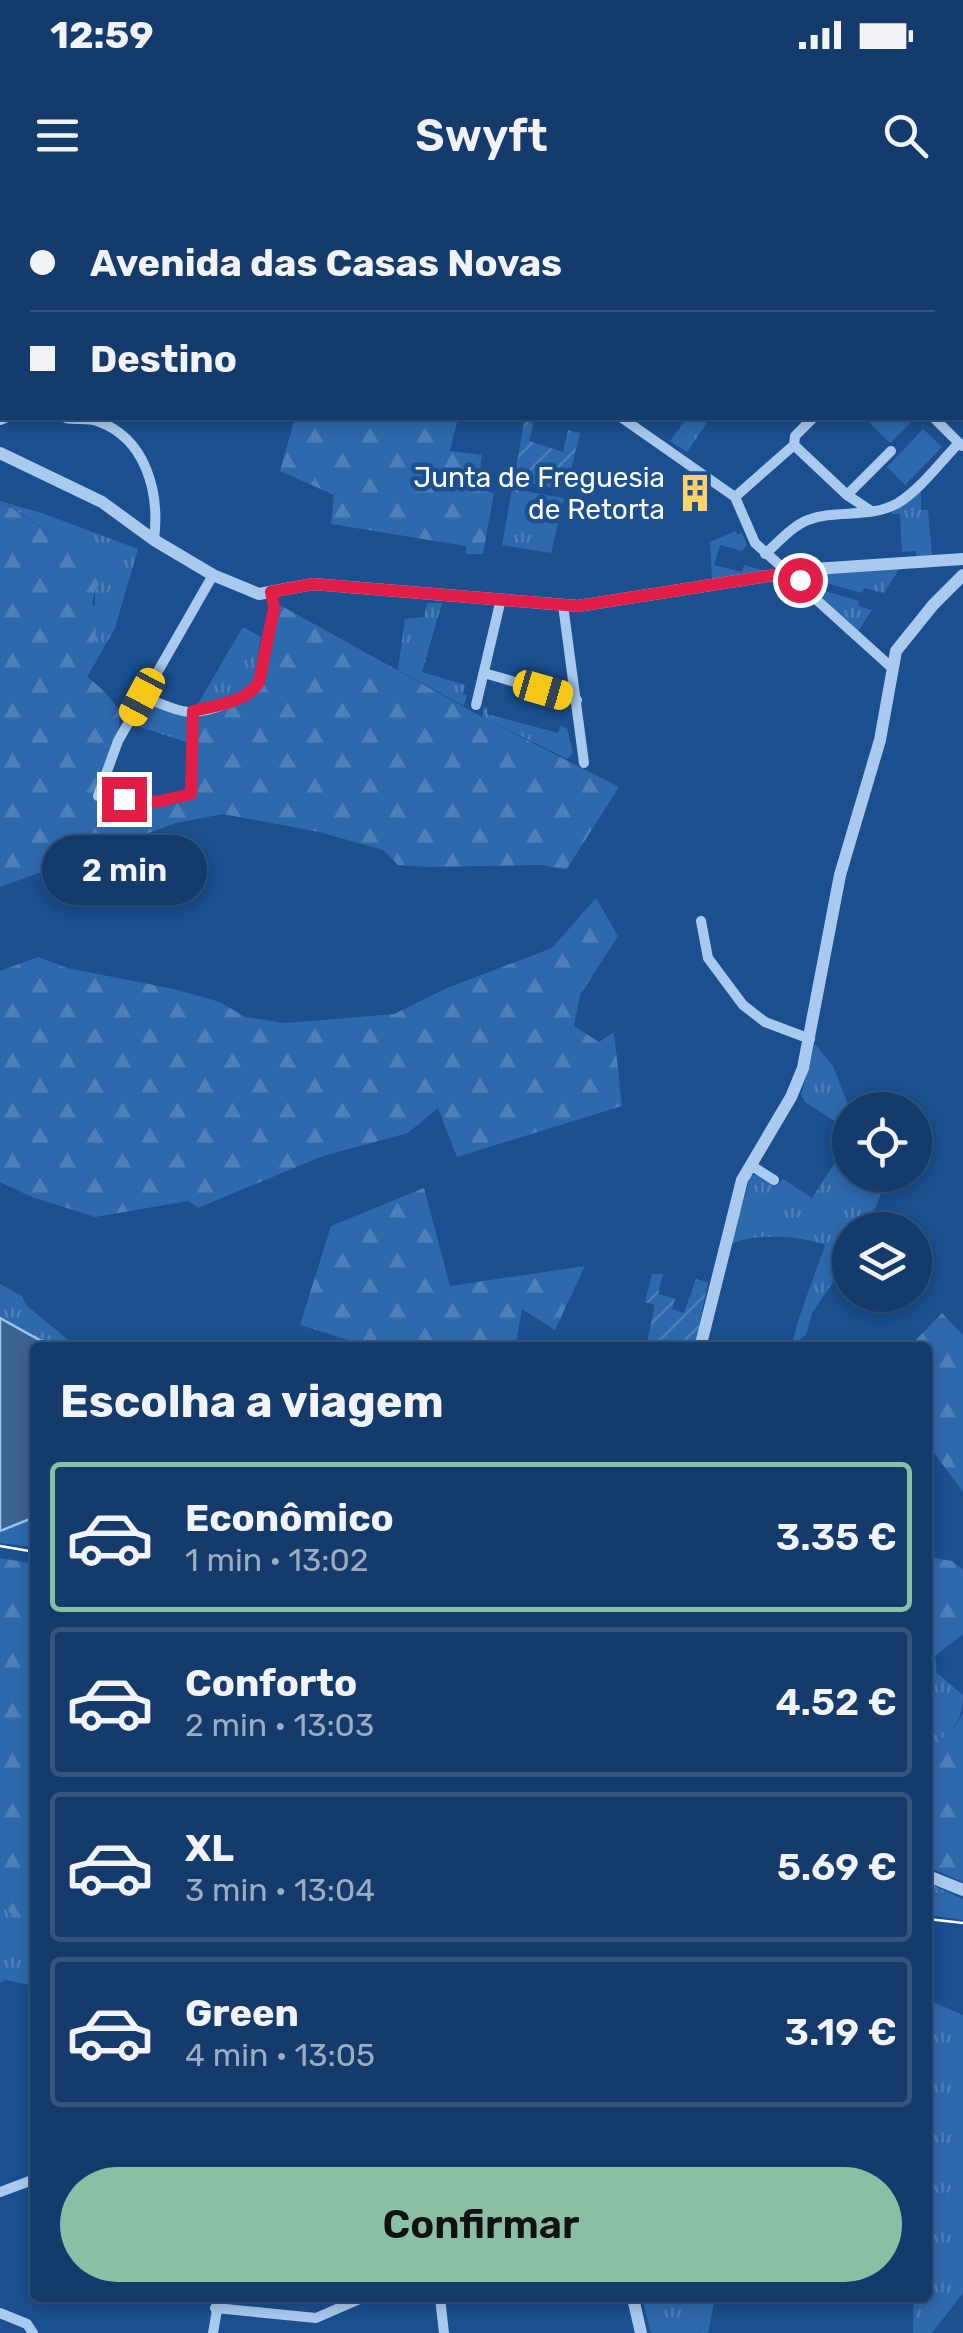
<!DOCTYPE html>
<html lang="pt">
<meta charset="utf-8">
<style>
:root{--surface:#143b6b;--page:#214673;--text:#f1f3f6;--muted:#9dadc1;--line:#33557e;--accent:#8abfa5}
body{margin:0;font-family:Rubik,sans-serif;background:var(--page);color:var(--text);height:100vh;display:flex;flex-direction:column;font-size:38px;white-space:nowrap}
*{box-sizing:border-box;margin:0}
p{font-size:32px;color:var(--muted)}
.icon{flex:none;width:55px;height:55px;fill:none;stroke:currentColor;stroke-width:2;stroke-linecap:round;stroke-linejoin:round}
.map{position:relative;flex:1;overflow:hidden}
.details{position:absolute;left:30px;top:1142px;width:902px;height:960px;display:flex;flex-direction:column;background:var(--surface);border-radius:10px;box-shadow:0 5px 15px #0003,0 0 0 2px var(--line)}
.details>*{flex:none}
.guide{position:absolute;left:0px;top:0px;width:965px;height:220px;box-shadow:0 5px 15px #0003,0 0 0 2px var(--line);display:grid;align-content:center;height:220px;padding:0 30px;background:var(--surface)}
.tools{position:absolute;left:832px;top:892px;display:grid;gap:20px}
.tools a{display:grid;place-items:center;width:100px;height:100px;border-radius:50%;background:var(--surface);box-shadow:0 5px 15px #0003,0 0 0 2px var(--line);font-size:50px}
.end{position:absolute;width:45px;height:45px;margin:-22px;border:12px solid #e11d48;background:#fff;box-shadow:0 0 0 5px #fff}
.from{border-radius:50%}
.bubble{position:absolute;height:70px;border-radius:35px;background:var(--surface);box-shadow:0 5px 15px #0003,0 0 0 2px var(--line);font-size:32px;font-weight:600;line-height:70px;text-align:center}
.car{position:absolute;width:30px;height:60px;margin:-30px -15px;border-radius:12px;box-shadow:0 0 8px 2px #0007;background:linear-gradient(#f5c518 24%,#345 0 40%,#f5c518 0 76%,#345 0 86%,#f5c518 0)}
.guide b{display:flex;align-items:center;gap:35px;height:95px;font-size:38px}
.guide b+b{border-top:2px solid var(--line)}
.guide i{width:25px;height:25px;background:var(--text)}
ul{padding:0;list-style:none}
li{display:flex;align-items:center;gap:30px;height:150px;margin:0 20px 15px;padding:0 10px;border:5px solid var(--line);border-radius:10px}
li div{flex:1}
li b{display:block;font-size:38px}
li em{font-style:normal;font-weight:600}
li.on{border-color:var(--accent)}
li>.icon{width:90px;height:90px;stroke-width:1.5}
h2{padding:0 30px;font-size:45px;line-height:120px}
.action{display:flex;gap:20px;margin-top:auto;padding:20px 30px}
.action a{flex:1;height:115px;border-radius:60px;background:var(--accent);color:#111;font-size:40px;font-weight:600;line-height:115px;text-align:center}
.status{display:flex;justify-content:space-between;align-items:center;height:70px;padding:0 50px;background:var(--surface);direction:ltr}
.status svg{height:28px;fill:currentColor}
header{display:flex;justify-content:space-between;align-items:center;height:130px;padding:0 30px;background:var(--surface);font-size:45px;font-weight:600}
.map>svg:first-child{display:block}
</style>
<div class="status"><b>12:59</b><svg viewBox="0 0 49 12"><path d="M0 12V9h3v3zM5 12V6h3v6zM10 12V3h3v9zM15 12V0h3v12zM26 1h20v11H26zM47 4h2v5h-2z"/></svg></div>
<header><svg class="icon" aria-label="menu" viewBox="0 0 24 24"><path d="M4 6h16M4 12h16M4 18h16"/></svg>Swyft<svg class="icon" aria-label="search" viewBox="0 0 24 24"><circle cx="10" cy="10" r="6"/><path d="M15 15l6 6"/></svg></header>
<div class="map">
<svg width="963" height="2133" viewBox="0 0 963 2133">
<defs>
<pattern id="grass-tufts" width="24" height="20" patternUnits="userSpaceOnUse" patternTransform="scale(2.5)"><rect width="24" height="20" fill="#2e69ad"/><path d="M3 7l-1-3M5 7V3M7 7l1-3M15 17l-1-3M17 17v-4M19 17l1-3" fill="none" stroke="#4d80b9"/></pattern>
<pattern id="forest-firs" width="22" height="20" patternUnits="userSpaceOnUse" patternTransform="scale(2.5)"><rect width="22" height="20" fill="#2e69ad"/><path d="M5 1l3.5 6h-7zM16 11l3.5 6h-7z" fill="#4d80b9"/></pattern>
<pattern id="garden-furrows" width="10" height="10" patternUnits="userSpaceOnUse" patternTransform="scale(2.5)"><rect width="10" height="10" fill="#2e69ad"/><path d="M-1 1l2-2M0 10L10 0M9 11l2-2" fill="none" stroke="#4d80b9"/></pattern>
</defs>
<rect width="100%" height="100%" fill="#1b4f8f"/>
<g fill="url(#grass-tufts)">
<path d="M687,218H700L707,223L687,252L670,241Z"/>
<path d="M921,288V310H928L932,355L916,356V351L902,352L900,314H890Z"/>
<path d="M512,289L564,298L551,353L502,345Z"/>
<path d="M0,301L42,313L138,349L115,428L87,477L83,473L95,439V391L110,368L87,359L10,306L0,304Z"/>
<path d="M735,331L737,334L742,333L747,344L742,351L720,345L714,365L742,372L744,365L766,371L712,379L710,342Z"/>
<path d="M899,369L884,393L864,388L862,393L812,379L818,373Z"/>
<path d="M811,387L859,401L858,406L872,410L858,431Z"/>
<path d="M427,403H442L422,472L465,485L463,494L467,495L464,506L398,470L405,419L424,417Z"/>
<path d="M243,427L261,437L254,480L237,495L196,507Z"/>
<path d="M144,503L188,518L189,543L131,524Z"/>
<path d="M484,507L488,508L487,514L558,533L560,526L567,528L573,553L567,559L482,517Z"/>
<path d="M815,844L833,866L847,902L857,910H850V931L805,902L801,895Z"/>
<path d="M850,939V975H889L866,1030H850V1057L812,1113L806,1135L792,1146L797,1124L825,1045C803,1036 751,1032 730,1045L751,975H757L776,986L783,979L812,998Z"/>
<path d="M0,1084L22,1096L26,1105L77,1147H52L0,1118Z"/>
<path d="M937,1473L963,1495C963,1525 949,1532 928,1551V1499L934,1492Z"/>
<path d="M928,1683L963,1699V1720L928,1715Z"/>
<path d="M0,1702L35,1740V1786L5,1780L0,1783Z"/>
<path d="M928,1800L963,1815V2093L932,2133H913L914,2098H928Z"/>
<path d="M690,2098H715L708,2133H651L643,2102L689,2101Z"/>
</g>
<g fill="url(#forest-firs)">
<path d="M295,218H458L450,251L482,255L478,289L494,293L483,354H466V346L331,324L334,295L280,271Z"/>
<path d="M0,304L9,306L87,359L110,368L95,391L92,404L98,408L95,439L83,473L104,491L120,511L118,541L98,595L156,602L191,594L193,511L253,491L278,404L482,517L619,587L566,670L542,665L429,667L398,665L383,650L319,632L223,614L176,623L0,687Z"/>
<path d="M596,698L618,736L580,795L574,826L599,842L614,832L622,906L457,957L438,908L408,933L323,956L198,1008L188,1001L95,1017L32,997L0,982V771L38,757L67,768L174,789L220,802L245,817L285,823L394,814L447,788L552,748Z"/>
<path d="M424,988L450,1086L585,1066L555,1130L522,1109L515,1147H371L300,1125L331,1026Z"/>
<path d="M942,1113L963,1135V1292L928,1245V1148L909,1147Z"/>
<path d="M35,1317V1347L0,1343V1331Z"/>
<path d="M928,1357L952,1361L963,1370V1434L935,1456C937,1471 939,1487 928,1499Z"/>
<path d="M0,1358L35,1364V1740L0,1702Z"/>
<path d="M963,1513V1682L928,1667V1551L955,1526Z"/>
</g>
<g fill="#2e69ad">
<path d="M865,218H905L911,223L890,243Z"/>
<path d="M923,229L942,247L905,285L887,267Z"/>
</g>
<g fill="url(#garden-furrows)">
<path d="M525,218H535L529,241L563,252L568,230L580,233L569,279L563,278L560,290L514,279Z"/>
<path d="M652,1074H663L658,1094L675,1099L672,1109L684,1113L696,1079L708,1082L695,1147H646L655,1105L645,1102Z"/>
</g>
<path fill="#3c6290" stroke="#9cc4f0" stroke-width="2.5" d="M0,1118L52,1147L35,1148V1317L0,1331Z"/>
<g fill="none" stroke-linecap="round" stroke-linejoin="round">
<g stroke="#a9c9ee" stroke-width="10">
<path d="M306,0L307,2"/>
<path d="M889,0L892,2"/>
<path d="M810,2L814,0"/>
<path d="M962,17H963"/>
<path d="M962,98L963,97"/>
<path d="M0,152L2,151"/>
<path d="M962,195L963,194"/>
<path d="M66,218C76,220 88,218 97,221C146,238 160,292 154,340"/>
<path d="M622,218L735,297L755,343L784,369"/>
<path d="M934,218L962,246"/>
<path d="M0,220L5,218"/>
<path d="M794,245L847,295L871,311"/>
<path d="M847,295L891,251"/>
<path d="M735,297L794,245L795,236L813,218"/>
<path d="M765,354C778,343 792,326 808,320C836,309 870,319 898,303C921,289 941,261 959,243"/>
<path d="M798,383L891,467"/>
<path d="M563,405L584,563"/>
<path d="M484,473L577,500"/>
<path d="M142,497C156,501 174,511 188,512C208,513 249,498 259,481L274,408L271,392"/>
<path d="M476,505L501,399"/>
<path d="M193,511L191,594L156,602L98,596L118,541L213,375"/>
<path d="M701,721L708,758L743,805L765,822L810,839"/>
<path d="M752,966L774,980"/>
<path d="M0,1992L35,1979"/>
<path d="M440,2098L444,2133"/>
<path d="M215,2108L316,2118L362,2098"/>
<path d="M0,2113L27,2124L33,2133"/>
<path d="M213,2133L219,2098"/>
</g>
<g stroke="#a9c9ee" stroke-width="12">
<path d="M0,253L102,302L154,340L213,375L259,394L313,384L578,406L781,374"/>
<circle cx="791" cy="376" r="10"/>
<path d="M799,370L963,359"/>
<path d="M700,1148L742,980L791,897L803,868L840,675L880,540L896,451L933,405L963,375"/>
<path d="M928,1676L963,1690"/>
<path d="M633,2098L641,2133"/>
</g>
<g stroke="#fff" stroke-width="2.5">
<path d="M0,1346L35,1352"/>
<path d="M928,1719L963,1723"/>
</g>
</g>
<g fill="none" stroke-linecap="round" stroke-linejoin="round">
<path stroke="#e11d48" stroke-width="12" d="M124,599L156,602L191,594L193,511C216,505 246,503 259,482L274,408L271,392L313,384L578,406L781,374L786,385L792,386L800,380"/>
</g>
<defs>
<g id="building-bare" transform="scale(3)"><path d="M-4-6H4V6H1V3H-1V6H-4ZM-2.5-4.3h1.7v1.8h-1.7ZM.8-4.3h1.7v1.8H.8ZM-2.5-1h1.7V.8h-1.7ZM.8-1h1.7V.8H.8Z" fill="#ffd166" stroke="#1b4f8f" stroke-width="2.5" paint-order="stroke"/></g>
</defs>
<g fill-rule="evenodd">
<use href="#building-bare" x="695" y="293"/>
</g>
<g text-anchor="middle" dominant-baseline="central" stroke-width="9" stroke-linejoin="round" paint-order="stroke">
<g font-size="28" fill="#fff" stroke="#1b4f8f" text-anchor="end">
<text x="665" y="277">Junta de Freguesia<tspan x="665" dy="32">de Retorta</tspan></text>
</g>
</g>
</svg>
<div class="tools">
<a><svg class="icon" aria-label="locate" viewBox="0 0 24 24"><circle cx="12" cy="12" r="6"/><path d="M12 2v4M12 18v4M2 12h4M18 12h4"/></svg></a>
<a><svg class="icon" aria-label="layers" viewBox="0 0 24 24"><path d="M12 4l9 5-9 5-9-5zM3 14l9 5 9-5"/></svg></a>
</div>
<i class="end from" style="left:800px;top:380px"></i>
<i class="end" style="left:124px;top:599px"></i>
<div class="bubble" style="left:42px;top:635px;width:165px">2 min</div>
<i class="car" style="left:543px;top:490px;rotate:106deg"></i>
<i class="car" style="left:142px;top:497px;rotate:208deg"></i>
<div class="guide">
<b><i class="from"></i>Avenida das Casas Novas</b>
<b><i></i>Destino</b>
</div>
<section class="details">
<h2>Escolha a viagem</h2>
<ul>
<li class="on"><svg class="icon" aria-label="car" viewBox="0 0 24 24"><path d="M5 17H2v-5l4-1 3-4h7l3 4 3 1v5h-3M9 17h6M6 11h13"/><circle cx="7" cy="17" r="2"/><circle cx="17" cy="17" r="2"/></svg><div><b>Econômico</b><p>1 min · 13:02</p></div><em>3.35 €</em></li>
<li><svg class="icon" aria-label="car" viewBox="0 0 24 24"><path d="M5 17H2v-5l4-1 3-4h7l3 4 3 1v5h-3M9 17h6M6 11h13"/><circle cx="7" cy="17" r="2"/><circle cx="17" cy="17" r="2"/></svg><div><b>Conforto</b><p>2 min · 13:03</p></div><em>4.52 €</em></li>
<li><svg class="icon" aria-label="car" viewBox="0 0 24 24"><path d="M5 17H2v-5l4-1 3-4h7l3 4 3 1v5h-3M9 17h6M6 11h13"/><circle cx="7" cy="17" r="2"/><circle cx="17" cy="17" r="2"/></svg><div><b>XL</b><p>3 min · 13:04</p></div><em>5.69 €</em></li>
<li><svg class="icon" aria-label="car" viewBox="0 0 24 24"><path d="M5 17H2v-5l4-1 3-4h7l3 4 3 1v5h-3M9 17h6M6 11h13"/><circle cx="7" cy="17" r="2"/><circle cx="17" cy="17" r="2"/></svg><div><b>Green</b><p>4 min · 13:05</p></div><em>3.19 €</em></li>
</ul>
<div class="action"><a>Confirmar</a></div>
</section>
</div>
